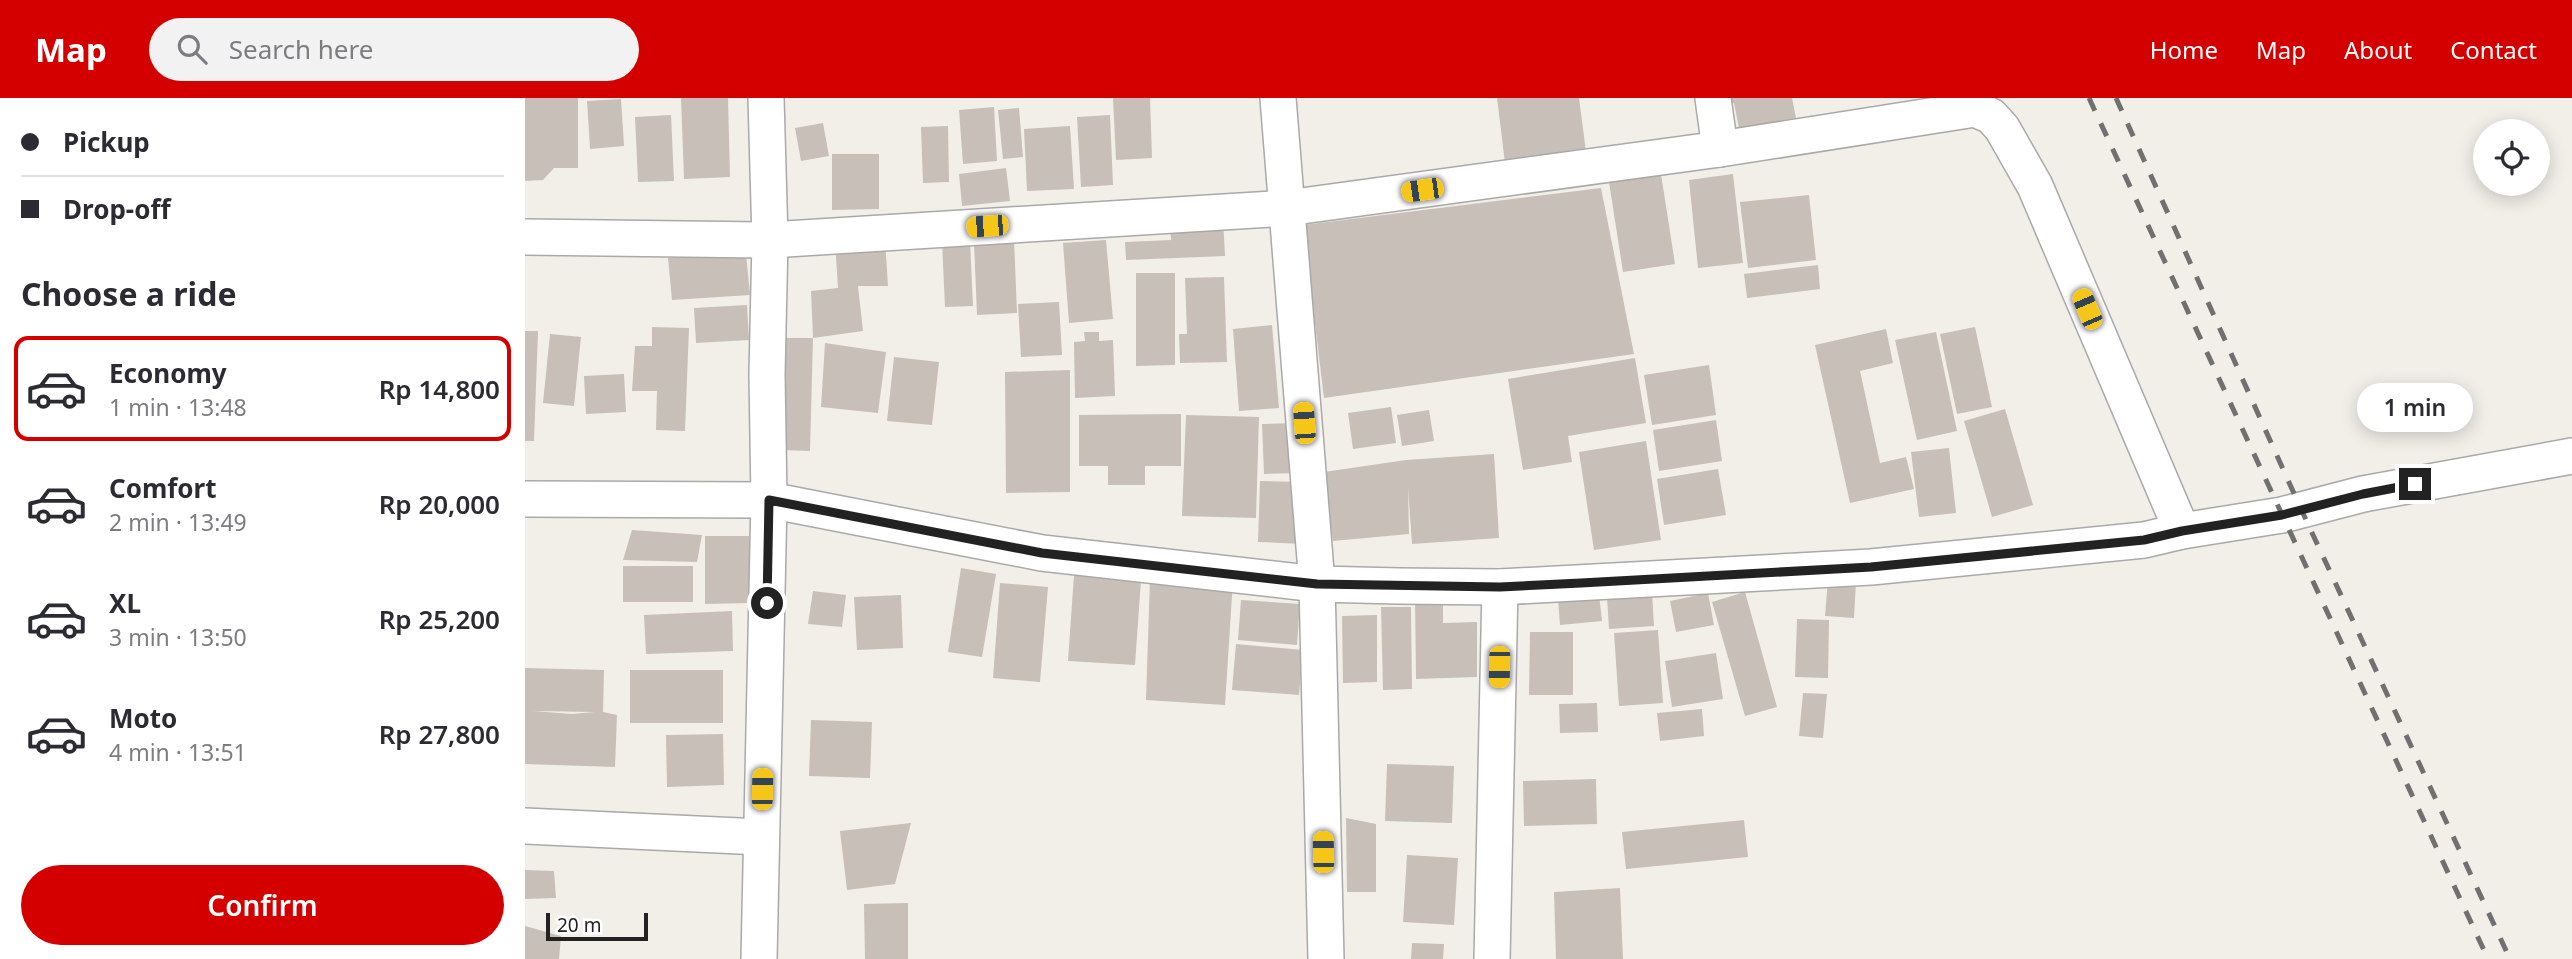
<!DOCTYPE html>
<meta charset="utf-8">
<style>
:root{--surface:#fff;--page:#f2f2f3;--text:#2b2b33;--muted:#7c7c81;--line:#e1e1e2;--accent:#d40000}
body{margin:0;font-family:"Noto Sans",sans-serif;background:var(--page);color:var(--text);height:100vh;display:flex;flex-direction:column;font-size:26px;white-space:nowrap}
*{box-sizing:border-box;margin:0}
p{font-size:23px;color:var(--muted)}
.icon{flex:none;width:38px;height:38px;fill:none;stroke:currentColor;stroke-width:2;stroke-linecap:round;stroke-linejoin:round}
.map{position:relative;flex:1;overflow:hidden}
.details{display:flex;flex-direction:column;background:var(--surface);width:525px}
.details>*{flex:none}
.guide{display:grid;align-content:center;height:154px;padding:0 21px;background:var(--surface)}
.tools{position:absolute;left:1948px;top:21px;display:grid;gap:14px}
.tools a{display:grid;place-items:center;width:77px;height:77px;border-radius:50%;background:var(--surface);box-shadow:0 4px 18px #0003;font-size:35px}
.scale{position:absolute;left:21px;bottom:18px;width:102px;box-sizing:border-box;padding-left:7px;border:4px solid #222;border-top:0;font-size:19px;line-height:24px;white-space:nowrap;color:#222;-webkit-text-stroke:5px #fff;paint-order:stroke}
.end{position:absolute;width:32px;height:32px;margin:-16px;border:9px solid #222;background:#fff;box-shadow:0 0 0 4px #fff}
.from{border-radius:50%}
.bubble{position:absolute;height:49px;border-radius:24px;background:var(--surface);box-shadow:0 4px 18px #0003;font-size:23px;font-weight:600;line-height:49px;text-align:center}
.car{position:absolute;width:21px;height:42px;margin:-21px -10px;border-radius:9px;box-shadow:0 0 5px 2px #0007;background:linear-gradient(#f5c518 24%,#345 0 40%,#f5c518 0 76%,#345 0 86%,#f5c518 0)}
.guide b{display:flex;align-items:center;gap:24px;height:66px;font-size:26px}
.guide b+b{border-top:2px solid var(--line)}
.guide i{width:18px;height:18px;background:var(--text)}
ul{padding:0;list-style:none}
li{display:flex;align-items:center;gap:21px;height:105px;margin:0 14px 10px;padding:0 7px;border:4px solid transparent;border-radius:14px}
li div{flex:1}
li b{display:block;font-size:26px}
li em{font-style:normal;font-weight:600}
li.on{border-color:var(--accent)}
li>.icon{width:63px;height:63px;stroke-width:1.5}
h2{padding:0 21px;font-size:32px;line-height:84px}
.cta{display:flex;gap:14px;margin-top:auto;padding:14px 21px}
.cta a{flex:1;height:80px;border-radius:42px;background:var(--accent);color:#fff;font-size:28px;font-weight:600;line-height:80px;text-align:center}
header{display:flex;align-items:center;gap:42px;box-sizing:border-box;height:98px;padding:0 35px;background:var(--accent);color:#fff}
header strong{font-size:33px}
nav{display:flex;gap:38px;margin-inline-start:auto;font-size:24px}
.search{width:490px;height:63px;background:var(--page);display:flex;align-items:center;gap:18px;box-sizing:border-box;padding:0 24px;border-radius:38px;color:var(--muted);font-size:26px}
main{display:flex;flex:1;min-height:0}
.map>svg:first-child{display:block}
</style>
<header>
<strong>Map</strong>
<div class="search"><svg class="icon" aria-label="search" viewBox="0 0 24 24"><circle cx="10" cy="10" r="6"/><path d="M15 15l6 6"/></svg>Search here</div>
<nav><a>Home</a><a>Map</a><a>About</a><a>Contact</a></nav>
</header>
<main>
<section class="details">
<div class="guide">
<b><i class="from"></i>Pickup</b>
<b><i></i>Drop-off</b>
</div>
<h2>Choose a ride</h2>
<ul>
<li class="on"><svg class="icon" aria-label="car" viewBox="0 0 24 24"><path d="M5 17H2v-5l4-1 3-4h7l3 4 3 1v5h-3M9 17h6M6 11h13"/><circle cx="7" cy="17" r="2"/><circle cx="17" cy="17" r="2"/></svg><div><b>Economy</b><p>1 min · 13:48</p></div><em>Rp 14,800</em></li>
<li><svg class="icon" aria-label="car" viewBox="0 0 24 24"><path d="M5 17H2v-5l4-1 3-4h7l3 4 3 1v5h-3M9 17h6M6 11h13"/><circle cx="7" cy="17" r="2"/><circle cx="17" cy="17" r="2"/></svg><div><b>Comfort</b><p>2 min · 13:49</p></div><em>Rp 20,000</em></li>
<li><svg class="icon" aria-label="car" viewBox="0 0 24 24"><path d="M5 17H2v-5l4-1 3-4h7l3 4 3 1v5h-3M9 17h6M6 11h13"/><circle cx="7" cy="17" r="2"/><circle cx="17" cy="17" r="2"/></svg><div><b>XL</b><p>3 min · 13:50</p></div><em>Rp 25,200</em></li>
<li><svg class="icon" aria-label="car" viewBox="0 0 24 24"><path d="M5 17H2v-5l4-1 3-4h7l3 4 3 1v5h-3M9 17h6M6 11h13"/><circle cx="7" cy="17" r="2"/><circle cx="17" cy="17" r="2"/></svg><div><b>Moto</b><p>4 min · 13:51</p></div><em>Rp 27,800</em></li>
</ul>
<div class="cta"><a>Confirm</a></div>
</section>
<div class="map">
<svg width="2047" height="861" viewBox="0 0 2047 861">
<rect width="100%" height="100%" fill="#f2efe9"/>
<g fill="#c7bfb8" fill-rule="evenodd">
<path d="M0,0H53V70H29L18,82L0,83Z"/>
<path d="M156,0H203L205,79L159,81Z"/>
<path d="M588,0H625L627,60L591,62Z"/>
<path d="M972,0H1054L1061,54L980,65Z"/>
<path d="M1192,0H1267L1271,20L1214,30L1209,5L1194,7Z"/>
<path d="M96,1L99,48L65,51L62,3Z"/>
<path d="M469,9L472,63L438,66L434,12Z"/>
<path d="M494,10L498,59L478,61L473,12Z"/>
<path d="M146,17L149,83L113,84L110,19Z"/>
<path d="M585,17L588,87L556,89L552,19Z"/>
<path d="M298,25L304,58L276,63L270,30Z"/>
<path d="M423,28L424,84L398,85L396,29Z"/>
<path d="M545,28L549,91L502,93L499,31Z"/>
<path d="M307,56H354V111L307,112Z"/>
<path d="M481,70L485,103L437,108L434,76Z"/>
<path d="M1136,76L1150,166L1098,174L1084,84Z"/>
<path d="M1208,76L1218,165L1173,170L1164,82Z"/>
<path d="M1076,90L1109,256L799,300L778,127Z"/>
<path d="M1284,97L1291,162L1223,170L1215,104Z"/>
<path d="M698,120L700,158L601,162L600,144L646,142L645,122Z"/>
<path d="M360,141L363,188H333L338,233L288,240L285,353L252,352L254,240H288L286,193L313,190L310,144Z"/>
<path d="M445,142L448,208L420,209L417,143Z"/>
<path d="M489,142L492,215L452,217L449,145Z"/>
<path d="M581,142L588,221L544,225L538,145Z"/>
<path d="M221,156L225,197L147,202L143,160Z"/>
<path d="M1293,167L1295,191L1222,200L1219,176Z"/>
<path d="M611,175H650V267L611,268Z"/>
<path d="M699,179L702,264L655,265L654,236H662L660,180Z"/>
<path d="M534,204L537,257L496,259L493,206Z"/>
<path d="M222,207L224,242L171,245L169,210Z"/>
<path d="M747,227L754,310L714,313L708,231Z"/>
<path d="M127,229L164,230L160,333L131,332L132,293H107L110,248H127Z"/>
<path d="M1450,229L1467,309L1432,316L1415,236Z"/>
<path d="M1361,231L1368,265L1335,273L1355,365L1381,359L1389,391L1325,405L1290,247Z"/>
<path d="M0,233H13L9,343H0Z"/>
<path d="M559,234H574V243L588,242L590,298L550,300L549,244L560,243Z"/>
<path d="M1411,234L1432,333L1392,342L1370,242Z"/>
<path d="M25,236L56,239L49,308L18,305Z"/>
<path d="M300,245L361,254L353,315L296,309Z"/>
<path d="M369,259L414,264L407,327L362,323Z"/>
<path d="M1110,260L1121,325L1043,338L1047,364L998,372L983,281Z"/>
<path d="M1184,267L1191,317L1127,327L1119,277Z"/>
<path d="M545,272V394L481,395L480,274Z"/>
<path d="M99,276L101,314L61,316L59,278Z"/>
<path d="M866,309L871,345L828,351L823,315Z"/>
<path d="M1480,311L1508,407L1467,419L1439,323Z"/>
<path d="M904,312L909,343L877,348L872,317Z"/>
<path d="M656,316V368H620V387H583V368H554V317Z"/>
<path d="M661,317L734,319L731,420L657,418Z"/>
<path d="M1191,322L1197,363L1134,373L1128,332Z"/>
<path d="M773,325L775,375L739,376L737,326Z"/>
<path d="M1121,343L1136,442L1069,452L1054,354Z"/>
<path d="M1424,350L1431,415L1394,419L1386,354Z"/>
<path d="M969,356L974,440L887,446L883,389L884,436L808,443L799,374L881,362Z"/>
<path d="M1193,371L1201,417L1139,427L1132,381Z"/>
<path d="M735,383L780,384L778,446L733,444Z"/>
<path d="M107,432L177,437L172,464L98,462Z"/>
<path d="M180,438H224V505L180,506Z"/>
<rect x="98" y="468" width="70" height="36"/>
<path d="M436,470L471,476L457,559L423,554Z"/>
<path d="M549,477L616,482L610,567L543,563Z"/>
<path d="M625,480L708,482L700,607L621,602Z"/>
<path d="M1303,482L1331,484L1329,520L1300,518Z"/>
<path d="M475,485L523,489L515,584L468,580Z"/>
<path d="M288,493L321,497L317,529L283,526Z"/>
<path d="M1220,494L1252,609L1220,618L1187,504Z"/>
<path d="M1127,495L1129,528L1084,531L1082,499Z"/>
<path d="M1183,495L1189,527L1151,534L1145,503Z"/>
<path d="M1074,496L1077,523L1035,527L1033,501Z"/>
<path d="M376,497L378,550L332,552L329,499Z"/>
<path d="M918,501V525L952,524V579L891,581L890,502Z"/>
<path d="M716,502L775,506L772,547L713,542Z"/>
<path d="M856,509H886L887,591L858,592Z"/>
<path d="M207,513L208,553L121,556L119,517Z"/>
<path d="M852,517V584L818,585L817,518Z"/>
<path d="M1272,521L1304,522L1303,580L1270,579Z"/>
<path d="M1133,532L1138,605L1094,608L1089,535Z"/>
<path d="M1005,534H1048V597H1004Z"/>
<path d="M711,546L778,552L774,597L707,592Z"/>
<path d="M1191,555L1198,601L1147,609L1140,563Z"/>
<path d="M0,570L79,572L78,614L92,617L90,669L0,666ZM8,613L70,614L47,616Z"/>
<rect x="105" y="572" width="93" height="53"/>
<path d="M1278,595L1302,596L1298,640L1274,638Z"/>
<path d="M1072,605L1073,634L1035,635L1034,606Z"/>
<path d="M1177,611L1179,638L1135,643L1132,615Z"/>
<path d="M286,622L347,624L345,680L284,678Z"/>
<path d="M198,636L199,687L142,689L141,637Z"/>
<path d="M862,666L929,668L927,725L860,723Z"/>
<path d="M1071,681L1072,726L999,728L998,683Z"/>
<path d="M821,720L851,726V794H822Z"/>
<path d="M1219,722L1223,759L1101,771L1097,734Z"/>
<path d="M386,725L370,786L322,792L315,733Z"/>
<path d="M882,757L933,760L929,827L878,824Z"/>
<path d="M0,772L29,773L31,800L0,801Z"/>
<path d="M1095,790L1098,861H1031L1029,794Z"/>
<path d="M383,805V861H340L339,806Z"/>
<path d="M0,828L36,838L34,861H0Z"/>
<path d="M887,845L919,846L918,861H886Z"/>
</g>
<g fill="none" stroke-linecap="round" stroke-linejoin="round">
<g stroke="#a9a9a9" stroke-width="38">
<g id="minor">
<path d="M753,0L792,486L801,861"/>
<path d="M1188,0L1195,51"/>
<path d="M0,139L245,142L762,110L1195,51L1450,11L1466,18L1477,30L1510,88L1657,433"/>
<path d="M0,401L244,402L517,455L792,486L874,488L975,489L1346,469L1619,442L1657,433L1757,417L1838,396L2047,358"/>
<path d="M0,728L236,739"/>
<path d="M234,861L244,402L242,276L245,142L241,0"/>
<path d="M967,861L975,489"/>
</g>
</g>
<use href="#minor" stroke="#fff" stroke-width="35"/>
<g stroke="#707070" stroke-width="5" stroke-dasharray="14 14" stroke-linecap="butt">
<path d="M1564,0L1963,861"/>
<path d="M1591,0L1776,411L1985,861"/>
</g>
</g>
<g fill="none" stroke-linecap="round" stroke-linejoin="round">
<path stroke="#222" stroke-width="9" d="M242,505L244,402L517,455L792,486L975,489L1056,485L1346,469L1619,442L1657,433L1757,417L1838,396L1890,386"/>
</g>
</svg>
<div class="tools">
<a><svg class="icon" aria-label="locate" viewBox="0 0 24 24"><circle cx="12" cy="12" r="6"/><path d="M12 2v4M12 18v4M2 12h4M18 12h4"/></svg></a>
</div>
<div class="scale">20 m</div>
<i class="end from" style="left:242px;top:505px"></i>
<i class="end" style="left:1890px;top:386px"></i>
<div class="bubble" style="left:1832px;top:285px;width:116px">1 min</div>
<i class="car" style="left:897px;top:92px;rotate:262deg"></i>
<i class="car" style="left:462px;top:128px;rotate:266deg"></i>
<i class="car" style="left:1562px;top:211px;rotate:337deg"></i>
<i class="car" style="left:779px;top:325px;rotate:356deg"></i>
<i class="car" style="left:974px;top:569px;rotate:181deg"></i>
<i class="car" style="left:237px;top:691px;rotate:1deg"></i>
<i class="car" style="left:798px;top:754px;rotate:359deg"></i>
</div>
</main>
